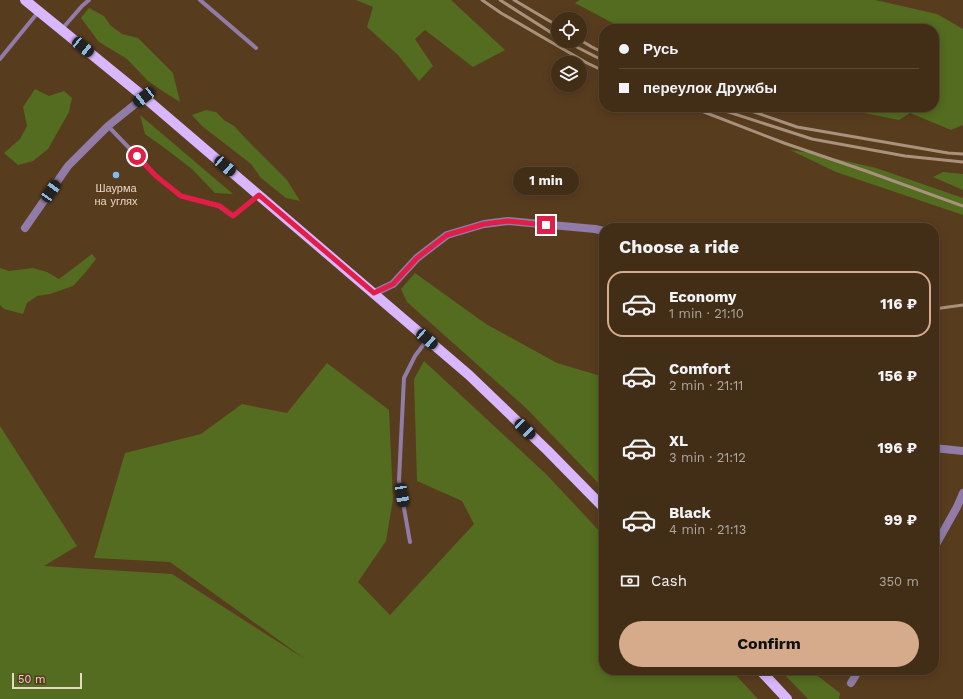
<!DOCTYPE html>
<meta charset="utf-8">
<style>
:root{--surface:#422d16;--page:#4c3923;--text:#f1f3f6;--muted:#aea8a1;--line:#5a4935;--accent:#d6ab8b}
body{margin:0;font-family:"Work Sans",sans-serif;background:var(--page);color:var(--text);height:100vh;display:flex;flex-direction:column;font-size:15px;white-space:nowrap}
*{box-sizing:border-box;margin:0}
p{font-size:13px;color:var(--muted)}
.icon{flex:none;width:22px;height:22px;fill:none;stroke:currentColor;stroke-width:2;stroke-linecap:round;stroke-linejoin:round}
.map{position:relative;flex:1;overflow:hidden}
.sheet{position:absolute;left:599px;top:223px;width:340px;height:452px;display:flex;flex-direction:column;background:var(--surface);border-radius:16px;box-shadow:0 2px 10px #0003,0 0 0 1px var(--line)}
.sheet>*{flex:none}
.top-card{position:absolute;left:599px;top:24px;width:340px;height:88px;border-radius:16px;box-shadow:0 2px 10px #0003,0 0 0 1px var(--line);display:grid;align-content:center;height:88px;padding:0 20px;background:var(--surface)}
.fabs{position:absolute;left:551px;top:12px;display:grid;gap:8px}
.fabs a{display:grid;place-items:center;width:36px;height:36px;border-radius:50%;background:var(--surface);box-shadow:0 2px 10px #0003,0 0 0 1px var(--line);font-size:20px}
.scale{position:absolute;left:12px;bottom:10px;width:70px;box-sizing:border-box;padding-left:4px;border:2px solid #e8d6c6;border-top:0;font-size:11px;line-height:14px;white-space:nowrap;color:#e8d6c6;-webkit-text-stroke:3px #583c1e;paint-order:stroke}
.end{position:absolute;width:18px;height:18px;margin:-9px;border:5px solid #e11d48;background:#fff;box-shadow:0 0 0 2px #fff}
.from{border-radius:50%}
.bubble{position:absolute;height:28px;border-radius:14px;background:var(--surface);box-shadow:0 2px 10px #0003,0 0 0 1px var(--line);font-size:13px;font-weight:700;line-height:28px;text-align:center}
.car{position:absolute;width:12px;height:24px;margin:-12px -6px;border-radius:5px;box-shadow:0 0 3px 1px #0007;background:linear-gradient(#222 24%,#8ab4d8 0 40%,#222 0 76%,#8ab4d8 0 86%,#222 0)}
.top-card b{display:flex;align-items:center;gap:14px;height:38px;font-size:15px}
.top-card b+b{border-top:1px solid var(--line)}
.top-card i{width:10px;height:10px;background:var(--text)}
ul{padding:0;list-style:none}
li{display:flex;align-items:center;gap:12px;height:66px;margin:0 8px 6px;padding:0 12px;border:2px solid transparent;border-radius:16px}
li div{flex:1}
li b{display:block;font-size:15px}
li em{font-style:normal;font-weight:700}
li.on{border-color:var(--accent)}
li>.icon{width:36px;height:36px;stroke-width:1.5}
h2{padding:0 20px;font-size:18px;line-height:48px}
.pay{display:flex;align-items:center;gap:10px;height:44px;padding:0 20px;font-size:15px}
.pay p{margin-inline-start:auto}
.button{display:flex;gap:8px;margin-top:auto;padding:8px 20px}
.button a{flex:1;height:46px;border-radius:24px;background:var(--accent);color:#111;font-size:16px;font-weight:700;line-height:46px;text-align:center}
.map>svg:first-child{display:block}
</style>
<div class="map">
<svg width="963" height="699" viewBox="0 0 963 699">
<rect width="100%" height="100%" fill="#583c1e"/>
<g fill="#536c1f">
<path d="M356,0H451L505,50L473,67L425,30L415,39L433,66L419,81L398,55L367,27L373,7Z"/>
<path d="M580,0H875L937,14L963,29V125L951,130L910,113L899,120L854,111L841,107H934V29H624L575,3Z"/>
<path d="M89,8L104,16L110,25L122,34L138,38L173,73L180,102L164,92L148,81L127,59L99,42L81,18Z"/>
<path d="M35,89L49,96L64,91L72,98L69,112L48,149L33,161L18,165L4,153L20,139L27,126L23,107Z"/>
<path d="M206,110L216,112L224,120L234,126L251,144L287,180L300,201L286,198L261,178L251,164L202,126L192,115Z"/>
<path d="M140,115L233,194L215,193L192,169L166,149L145,134Z"/>
<path d="M790,150L811,153L876,168L963,198V215L836,172Z"/>
<path d="M943,172L963,174V190L933,177Z"/>
<path d="M92,254L96,259L85,273L73,286L50,294L37,296L27,303L23,314L4,309L0,305V268L9,271L33,268L47,272L59,279Z"/>
<path d="M415,273L486,324L557,363L604,377V489L526,408L407,302L401,289Z"/>
<path d="M424,361L547,475L604,536V670H731L758,699H0V426L77,546L44,566L172,574L305,659L170,562L94,558L125,453L201,434L242,404L287,413L327,363L389,410L393,499L386,541L358,582L390,615L474,524L462,501L417,481L414,379Z"/>
<path d="M780,670H810L840,693L839,699H808Z"/>
</g>
<g fill="none" stroke-linecap="round" stroke-linejoin="round">
<g stroke="#907ca7" stroke-width="4">
<path d="M200,0L256,48"/>
<path d="M62,29L82,6L89,0"/>
<path d="M0,59L39,11"/>
<path d="M108,126L156,176L181,196L219,206L233,216L259,195"/>
<path d="M410,542L399,480L404,378L415,356L427,340"/>
</g>
<g stroke="#907ca7" stroke-width="8">
<path d="M25,228L68,166L108,126L144,97"/>
<path d="M374,293L393,284L417,258L447,235L484,224L508,221L595,229L604,231"/>
<path d="M934,448L963,451"/>
<path d="M934,548L957,507L963,493"/>
<path d="M851,683L859,670"/>
</g>
<g stroke="#d8b7fe" stroke-width="10">
<path d="M25,0L144,97L469,375L547,450L604,508"/>
<path d="M760,670L787,699"/>
</g>
<g stroke="#a8927c" stroke-width="3">
<path d="M482,0L501,13L587,63L604,71"/>
<path d="M500,0L558,37"/>
<path d="M514,0L558,26"/>
<path d="M580,40L592,47L604,53"/>
<path d="M565,41L604,61"/>
<path d="M691,107L784,143L866,171L963,206"/>
<path d="M713,107L812,139L905,156L963,162"/>
<path d="M740,107L797,127L948,153L963,154"/>
<path d="M934,309L963,305"/>
</g>
</g>
<g fill="none" stroke-linecap="round" stroke-linejoin="round">
<path stroke="#e11d48" stroke-width="5" d="M137,156L156,176L181,196L220,206L233,216L259,195L374,293L393,284L417,258L447,235L484,224L508,221L546,225"/>
</g>
<circle fill="#7bbef8" stroke="#583c1e" stroke-width="1.5" cx="116" cy="175" r="4"/>
<g text-anchor="middle" dominant-baseline="central" stroke-width="3" stroke-linejoin="round" paint-order="stroke">
<g font-size="11" fill="#e8d6c6" stroke="#583c1e">
<text x="116" y="188">Шаурма<tspan x="116" dy="13">на углях</tspan></text>
</g>
</g>
</svg>
<div class="fabs">
<a><svg class="icon" aria-label="locate" viewBox="0 0 24 24"><circle cx="12" cy="12" r="6"/><path d="M12 2v4M12 18v4M2 12h4M18 12h4"/></svg></a>
<a><svg class="icon" aria-label="layers" viewBox="0 0 24 24"><path d="M12 4l9 5-9 5-9-5zM3 14l9 5 9-5"/></svg></a>
</div>
<div class="scale">50 m</div>
<i class="end from" style="left:137px;top:156px"></i>
<i class="end" style="left:546px;top:225px"></i>
<div class="bubble" style="left:513px;top:167px;width:66px">1 min</div>
<i class="car" style="left:83px;top:47px;rotate:129deg"></i>
<i class="car" style="left:144px;top:97px;rotate:232deg"></i>
<i class="car" style="left:225px;top:166px;rotate:131deg"></i>
<i class="car" style="left:51px;top:191px;rotate:35deg"></i>
<i class="car" style="left:427px;top:339px;rotate:131deg"></i>
<i class="car" style="left:525px;top:429px;rotate:134deg"></i>
<i class="car" style="left:402px;top:495px;rotate:170deg"></i>
<div class="top-card">
<b><i class="from"></i>Русь</b>
<b><i></i>переулок Дружбы</b>
</div>
<section class="sheet">
<h2>Choose a ride</h2>
<ul>
<li class="on"><svg class="icon" aria-label="car" viewBox="0 0 24 24"><path d="M5 17H2v-5l4-1 3-4h7l3 4 3 1v5h-3M9 17h6M6 11h13"/><circle cx="7" cy="17" r="2"/><circle cx="17" cy="17" r="2"/></svg><div><b>Economy</b><p>1 min · 21:10</p></div><em>116 ₽</em></li>
<li><svg class="icon" aria-label="car" viewBox="0 0 24 24"><path d="M5 17H2v-5l4-1 3-4h7l3 4 3 1v5h-3M9 17h6M6 11h13"/><circle cx="7" cy="17" r="2"/><circle cx="17" cy="17" r="2"/></svg><div><b>Comfort</b><p>2 min · 21:11</p></div><em>156 ₽</em></li>
<li><svg class="icon" aria-label="car" viewBox="0 0 24 24"><path d="M5 17H2v-5l4-1 3-4h7l3 4 3 1v5h-3M9 17h6M6 11h13"/><circle cx="7" cy="17" r="2"/><circle cx="17" cy="17" r="2"/></svg><div><b>XL</b><p>3 min · 21:12</p></div><em>196 ₽</em></li>
<li><svg class="icon" aria-label="car" viewBox="0 0 24 24"><path d="M5 17H2v-5l4-1 3-4h7l3 4 3 1v5h-3M9 17h6M6 11h13"/><circle cx="7" cy="17" r="2"/><circle cx="17" cy="17" r="2"/></svg><div><b>Black</b><p>4 min · 21:13</p></div><em>99 ₽</em></li>
</ul>
<div class="pay"><svg class="icon" aria-label="cash" viewBox="0 0 24 24"><path d="M3 7h18v10H3z"/><circle cx="12" cy="12" r="2"/></svg>Cash<p>350 m</p></div>
<div class="button"><a>Confirm</a></div>
</section>
</div>
